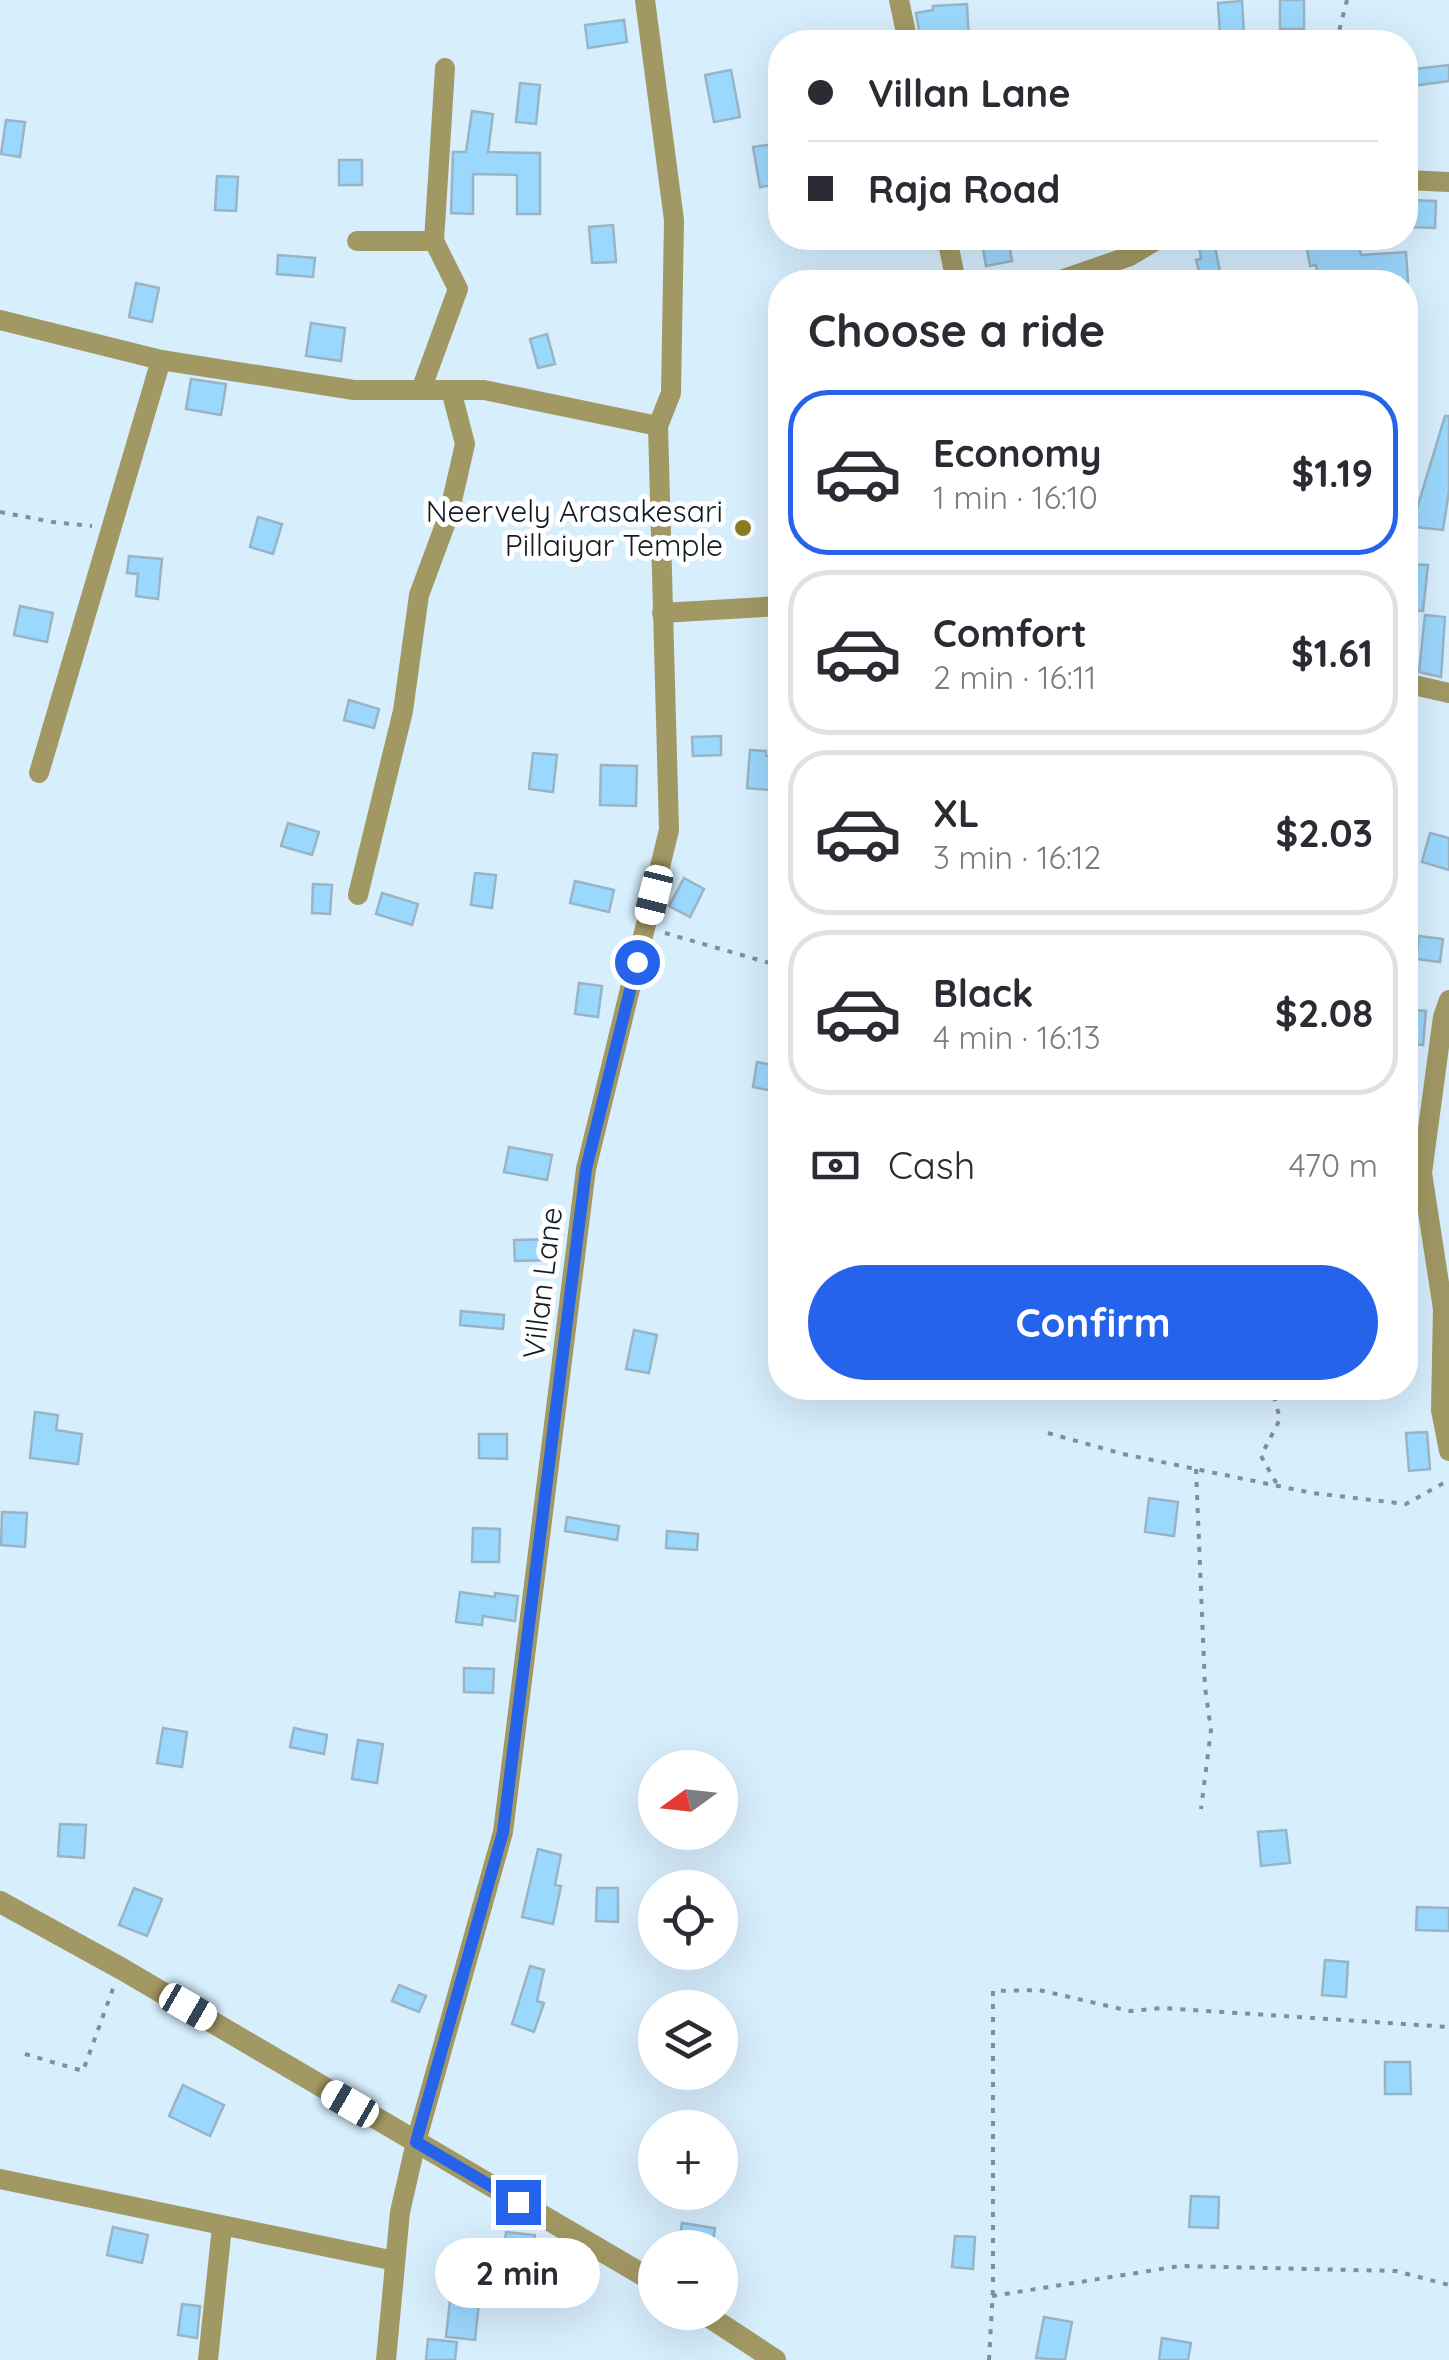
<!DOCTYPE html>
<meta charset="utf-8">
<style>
:root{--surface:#fff;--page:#f7f7f7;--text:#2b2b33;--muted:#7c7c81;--line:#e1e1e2;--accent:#2563eb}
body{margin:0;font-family:Quicksand,sans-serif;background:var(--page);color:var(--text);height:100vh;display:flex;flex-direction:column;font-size:38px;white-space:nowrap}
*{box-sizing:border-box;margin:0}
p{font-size:32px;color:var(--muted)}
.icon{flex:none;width:55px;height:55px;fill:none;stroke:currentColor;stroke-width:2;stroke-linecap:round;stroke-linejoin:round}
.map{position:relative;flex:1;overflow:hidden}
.drawer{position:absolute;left:768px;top:270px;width:650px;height:1130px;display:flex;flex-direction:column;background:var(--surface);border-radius:40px;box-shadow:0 10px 40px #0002}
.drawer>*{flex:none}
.hud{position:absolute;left:768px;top:30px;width:650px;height:220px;border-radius:40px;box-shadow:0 10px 40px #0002;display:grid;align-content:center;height:220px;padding:0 40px;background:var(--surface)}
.needle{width:65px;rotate:255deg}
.controls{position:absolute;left:638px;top:1750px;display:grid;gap:20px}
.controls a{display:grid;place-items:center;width:100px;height:100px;border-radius:50%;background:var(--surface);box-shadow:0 10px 40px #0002;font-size:50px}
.end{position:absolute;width:45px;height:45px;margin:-22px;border:12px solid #2563eb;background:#fff;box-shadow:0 0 0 5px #fff}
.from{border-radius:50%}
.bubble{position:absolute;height:70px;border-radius:35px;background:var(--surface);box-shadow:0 10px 40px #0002;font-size:32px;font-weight:700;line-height:70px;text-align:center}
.car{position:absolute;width:30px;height:60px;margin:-30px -15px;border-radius:12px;box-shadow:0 0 8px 2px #0007;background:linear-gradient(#fff 24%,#345 0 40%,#fff 0 76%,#345 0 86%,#fff 0)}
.hud b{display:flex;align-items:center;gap:35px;height:95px;font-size:38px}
.hud b+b{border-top:2px solid var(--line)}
.hud i{width:25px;height:25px;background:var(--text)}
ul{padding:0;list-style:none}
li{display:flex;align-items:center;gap:30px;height:165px;margin:0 20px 15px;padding:0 20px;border:5px solid var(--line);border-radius:40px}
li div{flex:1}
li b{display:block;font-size:38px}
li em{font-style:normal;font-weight:700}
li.current{border-color:var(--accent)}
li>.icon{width:90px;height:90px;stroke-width:1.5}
h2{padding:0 40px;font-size:45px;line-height:120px}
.pay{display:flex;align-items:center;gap:25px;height:110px;padding:0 40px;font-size:38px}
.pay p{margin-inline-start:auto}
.action{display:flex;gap:20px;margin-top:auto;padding:20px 40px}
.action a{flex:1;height:115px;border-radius:60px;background:var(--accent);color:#fff;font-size:40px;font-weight:700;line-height:115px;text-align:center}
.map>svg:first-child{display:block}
</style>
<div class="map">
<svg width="1449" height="2360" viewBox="0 0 1449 2360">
<rect width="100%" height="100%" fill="#d7eefd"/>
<g fill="#9bd8fd" stroke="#99b4c5" stroke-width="2.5">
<rect x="1280" y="0" width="24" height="29"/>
<path d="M1242,1L1244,33L1220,35L1218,3Z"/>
<path d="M967,4L969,42H921L916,13L933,10V6Z"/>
<path d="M624,20L627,42L588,48L585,25Z"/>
<path d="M1449,65V81L1405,87V70Z"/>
<path d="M731,70L740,117L714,122L705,75Z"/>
<path d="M520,83L540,85L536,124L516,122Z"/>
<path d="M472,111L493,114L488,152L540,153V214H517V175L473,174V214L451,213L453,152H466Z"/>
<path d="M6,120L25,122L20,157L1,154Z"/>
<path d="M780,143V184L760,187L753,147Z"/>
<rect x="339" y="160" width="23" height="25"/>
<path d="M217,176L238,177L236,211L215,210Z"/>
<path d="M1410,200L1436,201L1435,228L1410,227Z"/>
<path d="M613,225L616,262L592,263L589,227Z"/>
<path d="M981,238H1008L1012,261L986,266Z"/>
<path d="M1198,238H1213L1220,271L1200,275L1196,260L1201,259Z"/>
<path d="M1305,238H1357L1361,255L1406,252L1408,282H1318L1316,265L1310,266Z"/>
<path d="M278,255L315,258L313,277L277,274Z"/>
<path d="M136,283L159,288L152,322L129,317Z"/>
<path d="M311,323L345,328L341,361L306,356Z"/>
<path d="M547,334L555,364L538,368L530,339Z"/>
<path d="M191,379L226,384L221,415L186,409Z"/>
<path d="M1445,416H1449V491L1443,530L1414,527L1415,515Z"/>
<path d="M258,517L282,524L273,554L250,547Z"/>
<path d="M129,556L162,559L158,599L136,596L138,574L127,573Z"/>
<path d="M1405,564L1428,565L1423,611L1405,609Z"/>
<path d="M20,606L53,613L47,642L14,635Z"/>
<path d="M1425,615L1445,617L1441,677L1419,672Z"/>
<path d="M349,700L379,709L374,728L344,720Z"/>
<path d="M721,736V755L693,756L692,737Z"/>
<path d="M750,750L766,751V756L780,758V791L747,788Z"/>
<path d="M533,753L557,755L553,792L529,789Z"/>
<path d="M601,765L637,766L636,806L600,805Z"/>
<path d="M288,823L319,832L312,855L281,846Z"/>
<path d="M1430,833L1449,838V870L1422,862Z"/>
<path d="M475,873L496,875L492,908L471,905Z"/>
<path d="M684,878L704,889L690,917L669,906Z"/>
<path d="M575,881L614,890L609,912L570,903Z"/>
<path d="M313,884L332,885L330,914L312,913Z"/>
<path d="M382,893L418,904L412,925L376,914Z"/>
<path d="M1419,936L1443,939L1440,962L1416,959Z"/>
<path d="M579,983L602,986L598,1017L575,1014Z"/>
<path d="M1405,1009L1426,1011L1423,1045L1405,1043Z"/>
<path d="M757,1062L777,1066L773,1091L753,1087Z"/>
<path d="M509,1147L552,1155L547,1180L504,1172Z"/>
<path d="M554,1239V1260L515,1261L514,1240Z"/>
<path d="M461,1311L504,1315L503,1329L460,1325Z"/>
<path d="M634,1330L657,1335L649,1373L626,1369Z"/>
<path d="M35,1412L58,1415L56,1430L82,1434L78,1464L30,1458Z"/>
<path d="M1427,1432L1430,1469L1409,1471L1406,1433Z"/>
<path d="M479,1434H507V1459L479,1458Z"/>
<path d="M1149,1498L1178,1502L1174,1536L1145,1532Z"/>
<path d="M2,1512L27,1513L25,1547L1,1545Z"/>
<path d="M567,1517L619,1526L617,1540L565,1531Z"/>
<path d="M473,1528L500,1529L499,1562H472Z"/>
<path d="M667,1531L698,1534L697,1550L666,1548Z"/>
<path d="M460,1592L495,1597V1593L518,1596L515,1621L483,1616L482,1625L456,1622Z"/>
<path d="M464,1668L494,1669L493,1693L464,1692Z"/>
<path d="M163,1728L187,1732L182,1767L157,1763Z"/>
<path d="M294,1728L327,1735L324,1754L290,1747Z"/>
<path d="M358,1740L383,1744L377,1783L352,1779Z"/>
<path d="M60,1824L86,1825L84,1858L58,1856Z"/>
<path d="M1286,1830L1290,1863L1261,1866L1258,1832Z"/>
<path d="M538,1849L561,1855L555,1885L561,1886L553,1924L522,1917Z"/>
<path d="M134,1888L162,1899L147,1936L119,1925Z"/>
<path d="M597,1888H618V1922L596,1921Z"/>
<path d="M1417,1907L1449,1908V1931L1416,1930Z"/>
<path d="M1325,1960L1348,1962L1346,1997L1322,1995Z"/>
<path d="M530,1966L544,1970L537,2001L544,2003L534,2032L512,2024Z"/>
<path d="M399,1985L426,1996L419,2012L392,2001Z"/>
<path d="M1385,2062H1410L1411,2094H1385Z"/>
<path d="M183,2085L224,2105L210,2136L169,2116Z"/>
<path d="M1191,2196L1219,2197L1218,2228L1189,2227Z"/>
<path d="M682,2223L715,2228L712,2248H678Z"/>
<path d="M113,2227L148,2235L142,2263L107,2255Z"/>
<path d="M506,2232L535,2235L531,2273L502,2270Z"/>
<path d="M955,2236L975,2237L973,2269L952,2267Z"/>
<path d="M450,2300L479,2303L475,2340L446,2337Z"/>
<path d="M182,2304L200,2306L197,2338L178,2335Z"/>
<path d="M1044,2317L1072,2322L1065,2360L1036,2358Z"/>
<path d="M1162,2338L1191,2343L1188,2360H1159Z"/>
<path d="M428,2339L457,2342L455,2360H426Z"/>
</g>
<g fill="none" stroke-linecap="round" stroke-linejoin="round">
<g stroke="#7f909b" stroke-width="4" stroke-dasharray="5 8" stroke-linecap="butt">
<path d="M1341,42L1338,35L1347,0"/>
<path d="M0,512L53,522L92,526"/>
<path d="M665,933L780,966"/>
<path d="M1265,1388L1273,1393L1280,1419L1261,1456L1278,1486"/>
<path d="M1048,1433L1123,1454L1312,1493L1406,1504L1449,1480"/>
<path d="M1196,1469L1205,1687L1211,1730L1201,1809"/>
<path d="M25,2054L83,2071L114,1986"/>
<path d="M992,2296L1180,2266L1396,2271L1449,2285"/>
<path d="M989,2360L993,2288V1991L1039,1990L1130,2011L1162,2008L1449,2027"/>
</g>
<g stroke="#a19864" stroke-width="20">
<path d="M899,0L908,42"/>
<path d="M1405,180L1449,182"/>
<path d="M947,238L956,282"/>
<path d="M357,241H434L458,289L421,390"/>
<path d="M434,241L445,68"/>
<path d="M1055,282L1130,256L1160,238"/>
<path d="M0,320L161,360L354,390H484L658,426"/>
<path d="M662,613L780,606"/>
<path d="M1405,683L1449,693"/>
<path d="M39,773L161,360"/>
<path d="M358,895L403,711L419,595L449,514L465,444L451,390"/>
<path d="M1449,1000L1443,1017L1422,1173L1443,1309L1441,1410L1449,1451"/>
<path d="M0,2179L395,2261"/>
<path d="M208,2360L221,2236L225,2226"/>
<path d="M386,2360L400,2212L416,2142L503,1832L586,1169L669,830L658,426L671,393L674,220L645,0"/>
</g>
<g stroke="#a19864" stroke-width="22">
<path d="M0,1902L122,1969L655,2282"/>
<path d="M702,2312L775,2360"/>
</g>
</g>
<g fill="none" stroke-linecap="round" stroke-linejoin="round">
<path stroke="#2563eb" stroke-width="12" d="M518,2202L416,2142L503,1832L586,1169L637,962"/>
</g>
<circle fill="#8b7e24" stroke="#fff" stroke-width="4" cx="743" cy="528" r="10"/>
<g text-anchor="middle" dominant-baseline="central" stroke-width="10" stroke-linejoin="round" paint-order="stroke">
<g font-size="30" fill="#111b21" stroke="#fff" text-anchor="end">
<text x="723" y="511">Neervely Arasakesari<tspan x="723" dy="34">Pillaiyar Temple</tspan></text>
</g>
<g font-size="30" fill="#111b21" stroke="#fff">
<text transform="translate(542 1283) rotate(-83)">Villan Lane</text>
</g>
</g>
</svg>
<div class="controls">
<a><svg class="needle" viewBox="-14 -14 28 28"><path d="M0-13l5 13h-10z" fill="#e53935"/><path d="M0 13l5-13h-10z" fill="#7c7c81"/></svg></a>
<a><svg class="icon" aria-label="locate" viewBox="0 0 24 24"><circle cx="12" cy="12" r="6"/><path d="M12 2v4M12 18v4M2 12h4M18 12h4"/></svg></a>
<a><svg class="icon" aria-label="layers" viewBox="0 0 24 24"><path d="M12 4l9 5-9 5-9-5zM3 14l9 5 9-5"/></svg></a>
<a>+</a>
<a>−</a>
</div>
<i class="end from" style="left:637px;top:962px"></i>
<i class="end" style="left:518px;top:2202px"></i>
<div class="bubble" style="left:435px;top:2238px;width:165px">2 min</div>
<i class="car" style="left:654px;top:895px;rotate:194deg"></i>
<i class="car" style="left:188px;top:2007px;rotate:120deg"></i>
<i class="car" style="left:350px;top:2104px;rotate:300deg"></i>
<div class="hud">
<b><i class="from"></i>Villan Lane</b>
<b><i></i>Raja Road</b>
</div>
<section class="drawer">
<h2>Choose a ride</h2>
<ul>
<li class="current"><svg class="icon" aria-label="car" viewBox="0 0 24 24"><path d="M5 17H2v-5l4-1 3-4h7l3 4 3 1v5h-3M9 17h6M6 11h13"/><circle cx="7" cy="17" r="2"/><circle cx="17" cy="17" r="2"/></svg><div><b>Economy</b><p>1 min · 16:10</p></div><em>$1.19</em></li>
<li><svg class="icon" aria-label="car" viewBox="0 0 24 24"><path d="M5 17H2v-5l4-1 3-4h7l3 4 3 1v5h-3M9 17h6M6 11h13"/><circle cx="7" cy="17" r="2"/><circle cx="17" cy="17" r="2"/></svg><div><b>Comfort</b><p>2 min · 16:11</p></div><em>$1.61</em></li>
<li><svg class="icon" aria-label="car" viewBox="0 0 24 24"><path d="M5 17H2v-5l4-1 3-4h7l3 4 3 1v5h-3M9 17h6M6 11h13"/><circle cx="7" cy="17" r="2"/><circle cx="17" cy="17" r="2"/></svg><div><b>XL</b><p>3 min · 16:12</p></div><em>$2.03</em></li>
<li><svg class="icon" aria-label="car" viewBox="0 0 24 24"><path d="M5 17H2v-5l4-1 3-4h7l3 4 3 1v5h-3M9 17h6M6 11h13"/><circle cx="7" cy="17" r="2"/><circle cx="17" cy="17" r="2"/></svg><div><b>Black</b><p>4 min · 16:13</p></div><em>$2.08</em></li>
</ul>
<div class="pay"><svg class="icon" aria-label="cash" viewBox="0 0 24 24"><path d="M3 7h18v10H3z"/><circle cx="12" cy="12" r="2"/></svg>Cash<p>470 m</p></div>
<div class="action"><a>Confirm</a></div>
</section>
</div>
